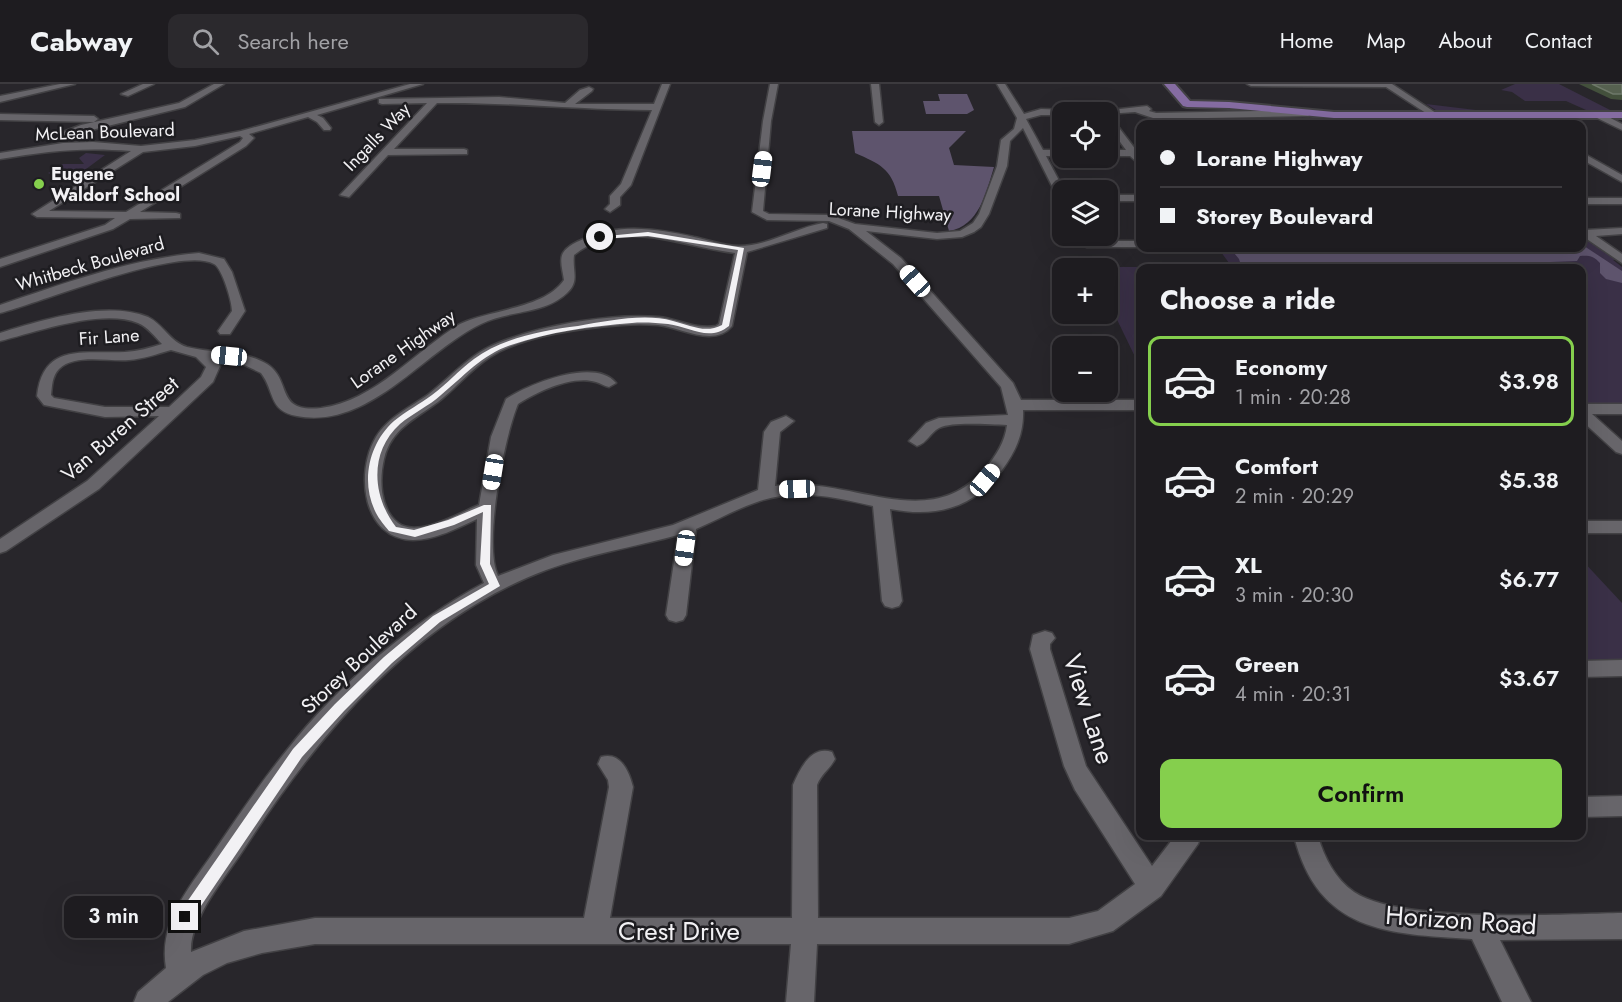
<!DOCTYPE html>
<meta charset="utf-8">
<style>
:root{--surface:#1e1c20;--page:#2b292d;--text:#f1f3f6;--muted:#a1a1a5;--line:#3c3a3e;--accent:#85cf4d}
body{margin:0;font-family:Jost,sans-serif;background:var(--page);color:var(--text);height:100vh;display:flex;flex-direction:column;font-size:22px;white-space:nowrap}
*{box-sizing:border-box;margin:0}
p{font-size:20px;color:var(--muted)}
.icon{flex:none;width:33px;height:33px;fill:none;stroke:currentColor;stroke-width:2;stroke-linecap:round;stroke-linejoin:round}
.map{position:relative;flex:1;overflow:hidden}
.side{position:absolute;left:1136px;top:180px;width:450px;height:576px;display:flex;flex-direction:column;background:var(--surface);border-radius:12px;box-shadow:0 6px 24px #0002,0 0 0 2px var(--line)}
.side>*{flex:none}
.top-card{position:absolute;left:1136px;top:36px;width:450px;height:132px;border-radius:12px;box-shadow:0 6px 24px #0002,0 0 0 2px var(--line);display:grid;align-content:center;height:132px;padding:0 24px;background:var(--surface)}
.tools{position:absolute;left:1052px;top:18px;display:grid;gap:12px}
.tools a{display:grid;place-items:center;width:66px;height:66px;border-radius:12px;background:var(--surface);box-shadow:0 6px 24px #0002,0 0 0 2px var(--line);font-size:30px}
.end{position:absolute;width:27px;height:27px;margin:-14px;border:8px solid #f2f1f4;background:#111;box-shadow:0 0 0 3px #111}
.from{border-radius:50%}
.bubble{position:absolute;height:42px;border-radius:12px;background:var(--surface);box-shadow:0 6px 24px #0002,0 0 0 2px var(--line);font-size:20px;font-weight:600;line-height:42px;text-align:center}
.car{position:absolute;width:18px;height:36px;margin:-18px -9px;border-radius:8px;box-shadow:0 0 4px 2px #0007;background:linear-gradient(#fff 24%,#345 0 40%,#fff 0 76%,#345 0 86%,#fff 0)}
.top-card b{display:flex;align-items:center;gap:21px;height:57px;font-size:22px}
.top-card b+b{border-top:2px solid var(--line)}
.top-card i{width:15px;height:15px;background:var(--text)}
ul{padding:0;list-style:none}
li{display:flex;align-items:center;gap:18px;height:90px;margin:0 12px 9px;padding:0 12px;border:3px solid transparent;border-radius:12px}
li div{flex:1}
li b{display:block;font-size:22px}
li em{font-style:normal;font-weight:600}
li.selected{border-color:var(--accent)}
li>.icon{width:54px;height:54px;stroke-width:1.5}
h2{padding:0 24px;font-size:27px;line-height:72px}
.action{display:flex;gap:12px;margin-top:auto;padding:12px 24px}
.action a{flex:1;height:69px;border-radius:12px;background:var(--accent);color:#111;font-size:24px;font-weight:600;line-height:69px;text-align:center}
header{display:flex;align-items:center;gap:36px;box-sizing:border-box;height:84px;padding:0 30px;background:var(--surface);border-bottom:2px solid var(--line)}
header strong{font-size:28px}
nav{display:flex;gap:33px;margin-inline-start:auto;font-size:21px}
.search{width:420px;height:54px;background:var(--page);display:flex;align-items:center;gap:15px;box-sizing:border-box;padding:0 21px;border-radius:12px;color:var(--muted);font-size:22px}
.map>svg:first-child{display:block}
</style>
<header>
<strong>Cabway</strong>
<div class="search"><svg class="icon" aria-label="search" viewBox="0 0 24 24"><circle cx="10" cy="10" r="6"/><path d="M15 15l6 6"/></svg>Search here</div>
<nav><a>Home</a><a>Map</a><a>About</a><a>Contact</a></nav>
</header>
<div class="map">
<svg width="1622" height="918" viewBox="0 0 1622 918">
<rect width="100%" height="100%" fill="#28262b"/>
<g fill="#3a3047">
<path d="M1515,0H1559L1614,28H1439L1426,20L1484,27L1586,26L1566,17H1525L1512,8L1501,6Z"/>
<path d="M86,69L105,71L78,91L54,92L48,89L63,80H84L79,74Z"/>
<path d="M1581,152L1616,176H1613L1622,183V321L1581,320V184H1140V283L1107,215V184H1093L1092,183H1232L1218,164H1581Z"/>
<path d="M1581,475L1622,519V578L1581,579Z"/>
</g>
<g fill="#5e546d">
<path d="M938,10H967L974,26L967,30H926L923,17H940Z"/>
<path d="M852,47H966L949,64L954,81L994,83C986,109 979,142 949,147L939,112H898C891,84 880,80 855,69Z"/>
<path d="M1581,160L1622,187V199L1606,195L1600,189V179C1594,172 1588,171 1580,172L1577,177L1521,179L1523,184H1237L1241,181L1239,175L1230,164H1581Z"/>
</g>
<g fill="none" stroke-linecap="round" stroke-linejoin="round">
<g stroke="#424144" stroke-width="3">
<g id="minor">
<path d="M60,0H75L0,18V12Z"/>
<path d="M143,0H154L128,12L121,10Z"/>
<path d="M214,0H224L185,23L63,53L58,50L81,41L179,19Z"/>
<path d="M410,0H423L317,31L323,34L331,44L330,46H324L317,38L308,33L249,50L254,54L246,62L140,128L176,129L180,130V134L130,135L113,145L0,183V175L105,141L115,134L37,133L32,130L131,67C82,63 49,67 0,75V69L63,59L93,58L141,62L195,56L241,47ZM240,52L243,54L240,58L126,128L49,127L143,68L195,62Z"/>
<path d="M662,0H670L631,101L620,113V121L610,128L605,125L610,120V112L621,100L652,26C580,26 509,18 437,19L394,65H464L467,66V70L388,71L349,113L340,111L427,19L382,20L379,19V15L499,13L565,19L580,6L589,3L593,5L592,7L575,20H654Z"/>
<path d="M770,0H778L771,37L763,127L769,130L830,131L855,140L937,149L960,147L973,139L979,130L997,82L1001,56L1014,45L1017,34L997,0H1005L1024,30L1041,25L1102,27L1147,22L1151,25L1149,27L1156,29L1308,26L1312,29L1308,32L1156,35L1135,28L1107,30V28H1062V31H1041L1026,35L1043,66H1062V72H1046L1064,106H1062V115L1057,112L1023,44L1010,57L1007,82L989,130L981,143L974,148L962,153L937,155L866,147L901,174L1013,299L1021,316H1140V326H1023C1024,349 1016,367 1002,386C973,424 937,434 890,425L902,517L899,522L892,524L885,522L882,517L873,422C835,413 795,404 757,418C736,425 717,436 696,445L686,531L683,536L676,538L669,536L666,531L678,451C634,463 589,470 546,486C415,535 318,650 244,765C226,793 189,835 191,868L244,847L315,834H584L609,703L608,696L598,680L601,673C620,667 629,687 633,703L610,834H792L793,701C800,685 811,661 832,668L835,675C830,685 821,690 817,701L818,834H1069L1098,827L1135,800L1075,706L1064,682L1030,565L1033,551L1045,547L1052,549L1055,554L1050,560V565L1086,682L1152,782L1175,752H1201L1198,760L1161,812L1113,847L1069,860H817L814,918H786L791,860H315L262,869L227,879L203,891L168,918H134L138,908L166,884C158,837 191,802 215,766C238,732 261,698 287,666C336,603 414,536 484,499L476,481L477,435C458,444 435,456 413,456C362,455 355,388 376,353C388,333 411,323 429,310C452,292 470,270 498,259C542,241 611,229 659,233C678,235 696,246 716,242L719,240L735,169C682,163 622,133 574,171C572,187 580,197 567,209C544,231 508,226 481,240C423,268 369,346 297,332C268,327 275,307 261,289L238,278L213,274L220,282L213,298L99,405L6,467L0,469V455L87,397L159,332L105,333L44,321L37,312C43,258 84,270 125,268C138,267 150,264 162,260C155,253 148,243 138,239C102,224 36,248 0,257V249C41,236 107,216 148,233C163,240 170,258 187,263C214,270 242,265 267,280C293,297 274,329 321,324C375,317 415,267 460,240C491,225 544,225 564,196C563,188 559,176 563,169C567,162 578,157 586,154C619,139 660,145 694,153C709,156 724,162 739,162C768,162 795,144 823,139L827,140V144L747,168L732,242C714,264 680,243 658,241C646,240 634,240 622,241C582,244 524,251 490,273C470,286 456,304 438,318C415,335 391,345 384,375C379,396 380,425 398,439C418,454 459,429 479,421L491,353L506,315C528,300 595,273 616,299L609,303C604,302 600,299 596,298C572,291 537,308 518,320C504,354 483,460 498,492L553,471L673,441L758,406L764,348L771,338L786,332L794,337L780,348L775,402C850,390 927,452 985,385C996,372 1005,358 1007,341C990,341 954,337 939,344C930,349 927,359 917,362L909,357L926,339L939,334L1008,331L1001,303L893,180L849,145L829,137L767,136L752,128L763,37ZM171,266L196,273L206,283L201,293L169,323H105L54,314L51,311C52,302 52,292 59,285C75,269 109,278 129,276C143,275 157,270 171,266Z"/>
<path d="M871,0H879L883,38L879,41L875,38Z"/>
<path d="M1247,0H1392L1439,31L1432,33L1386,3L1251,2Z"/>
<path d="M1511,28L1530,38L1531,40H1521L1508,33L1507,31Z"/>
<path d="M1595,29H1601L1622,40V46L1595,33Z"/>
<path d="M0,30L94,32L98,35L94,38L0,36Z"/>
<path d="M1107,31L1110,32L1136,66H1140V81L1130,72H1107V66H1126L1107,40Z"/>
<path d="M1581,68L1622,91V98L1581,75Z"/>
<rect x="1107" y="111" width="33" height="6"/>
<rect x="1581" y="114" width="41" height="6"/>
<path d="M1622,144V150L1596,152L1622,170V179L1581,151V147L1585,146Z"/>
<path d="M1074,152H1085L1088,157H1140V163H1087L1080,161Z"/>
<path d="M199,169L224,175L232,188L245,227L230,250H220L218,247L232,227C232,217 222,184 214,180C181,161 40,219 0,229V221C65,199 130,175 199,169Z"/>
<path d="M1581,320H1622V330H1592L1622,357V370L1616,368L1581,336Z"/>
<rect x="1581" y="437" width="41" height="12"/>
<path d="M1622,576V592L1581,593V577Z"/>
<path d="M1622,712V732L1581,733V713Z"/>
<path d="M1294,752H1318C1324,773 1335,795 1354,808C1402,840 1561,830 1622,829V855L1500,856L1531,918H1502L1472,855C1387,850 1318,848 1294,752Z"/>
</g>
</g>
<g stroke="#424144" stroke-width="4">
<path id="major" d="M1164,0H1175L1190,17L1229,18L1334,28H1622V34H1334L1229,24L1187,23L1183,22Z"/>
</g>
<use href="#minor" fill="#67656a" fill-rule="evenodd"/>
<use href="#major" fill="#856ca2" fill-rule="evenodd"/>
</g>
<path fill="#43503c" d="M1579,0H1622V16L1611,15Z"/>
<path fill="#566150" stroke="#6e7869" stroke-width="1.5" d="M1592,0H1622V10H1613Z"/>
<path fill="#f2f1f4" d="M648,148L744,164L729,242C709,258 690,243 668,240C657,239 643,238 632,239C592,242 549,248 511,261C483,270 463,293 441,311C429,322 413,329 400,340C369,368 372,412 396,443L414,446L448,436L484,421H491L490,480L500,502L440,538L392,579L344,627L302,673L190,838L185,840L180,838L178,833L180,828L293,665L335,620L384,573L433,532L489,500L480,480L483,428L454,441L415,453L389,447C385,442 379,435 376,429C360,398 369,359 394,337C406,327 420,320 432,311C447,300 459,286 474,275C502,254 544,246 578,242C608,237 644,229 673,237C690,241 705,250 722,241L738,166L648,152L600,155L597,153Z"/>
<circle fill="#85cf4d" stroke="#1e1d21" stroke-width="2" cx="39" cy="100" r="6"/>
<g text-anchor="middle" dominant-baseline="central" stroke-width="5" stroke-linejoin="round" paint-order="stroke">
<g font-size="18" fill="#f2f1f4" stroke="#1e1d21">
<text transform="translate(105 48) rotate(-2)">McLean Boulevard</text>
<text transform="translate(377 53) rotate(-46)">Ingalls Way</text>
<text transform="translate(890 128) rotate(3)">Lorane Highway</text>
<text transform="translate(90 180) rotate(-16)">Whitbeck Boulevard</text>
<text transform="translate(109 253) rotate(-4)">Fir Lane</text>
<text transform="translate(403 265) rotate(-35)">Lorane Highway</text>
</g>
<g font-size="18" font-weight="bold" fill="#f2f1f4" stroke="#1e1d21" text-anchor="start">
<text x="51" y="90">Eugene<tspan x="51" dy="21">Waldorf School</tspan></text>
</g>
<g font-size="21" fill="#f2f1f4" stroke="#1e1d21">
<text transform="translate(120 345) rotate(-41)">Van Buren Street</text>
<text transform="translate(359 575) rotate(-43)">Storey Boulevard</text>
</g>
<g font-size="26" fill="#f2f1f4" stroke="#1e1d21">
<text transform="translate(1089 625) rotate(72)">View Lane</text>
<text transform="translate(1461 836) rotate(4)">Horizon Road</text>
<text x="679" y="847">Crest Drive</text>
</g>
</g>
</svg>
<div class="tools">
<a><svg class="icon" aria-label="locate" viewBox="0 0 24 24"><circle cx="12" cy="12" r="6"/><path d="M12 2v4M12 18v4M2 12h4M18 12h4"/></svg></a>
<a><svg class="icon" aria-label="layers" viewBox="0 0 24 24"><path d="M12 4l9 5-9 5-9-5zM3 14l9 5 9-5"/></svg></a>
<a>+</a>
<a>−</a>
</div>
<i class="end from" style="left:600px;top:153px"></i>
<i class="end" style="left:185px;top:833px"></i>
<div class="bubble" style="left:64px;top:812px;width:99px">3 min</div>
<i class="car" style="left:762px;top:85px;rotate:7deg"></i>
<i class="car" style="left:915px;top:197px;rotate:318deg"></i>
<i class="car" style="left:229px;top:272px;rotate:276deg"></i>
<i class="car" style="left:493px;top:388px;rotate:189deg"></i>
<i class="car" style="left:985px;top:396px;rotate:40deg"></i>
<i class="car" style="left:797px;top:405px;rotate:268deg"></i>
<i class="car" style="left:685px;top:464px;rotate:188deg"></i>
<div class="top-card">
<b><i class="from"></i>Lorane Highway</b>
<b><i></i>Storey Boulevard</b>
</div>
<section class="side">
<h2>Choose a ride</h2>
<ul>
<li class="selected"><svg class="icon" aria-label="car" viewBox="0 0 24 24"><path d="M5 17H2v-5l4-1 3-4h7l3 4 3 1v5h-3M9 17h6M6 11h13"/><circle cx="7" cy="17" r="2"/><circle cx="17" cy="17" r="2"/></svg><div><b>Economy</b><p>1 min · 20:28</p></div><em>$3.98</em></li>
<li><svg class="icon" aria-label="car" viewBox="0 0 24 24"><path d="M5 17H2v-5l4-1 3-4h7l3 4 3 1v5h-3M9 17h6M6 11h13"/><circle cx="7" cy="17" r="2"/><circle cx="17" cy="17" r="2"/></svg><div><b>Comfort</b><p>2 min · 20:29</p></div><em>$5.38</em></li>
<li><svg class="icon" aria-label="car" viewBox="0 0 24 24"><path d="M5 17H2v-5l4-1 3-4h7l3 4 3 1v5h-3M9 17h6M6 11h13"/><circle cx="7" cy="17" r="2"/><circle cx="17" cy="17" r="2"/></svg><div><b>XL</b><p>3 min · 20:30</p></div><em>$6.77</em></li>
<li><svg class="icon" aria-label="car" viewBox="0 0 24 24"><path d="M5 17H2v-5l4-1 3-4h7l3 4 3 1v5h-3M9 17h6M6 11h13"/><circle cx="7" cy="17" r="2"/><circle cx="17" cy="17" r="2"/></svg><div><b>Green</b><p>4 min · 20:31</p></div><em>$3.67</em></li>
</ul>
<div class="action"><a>Confirm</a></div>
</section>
</div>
